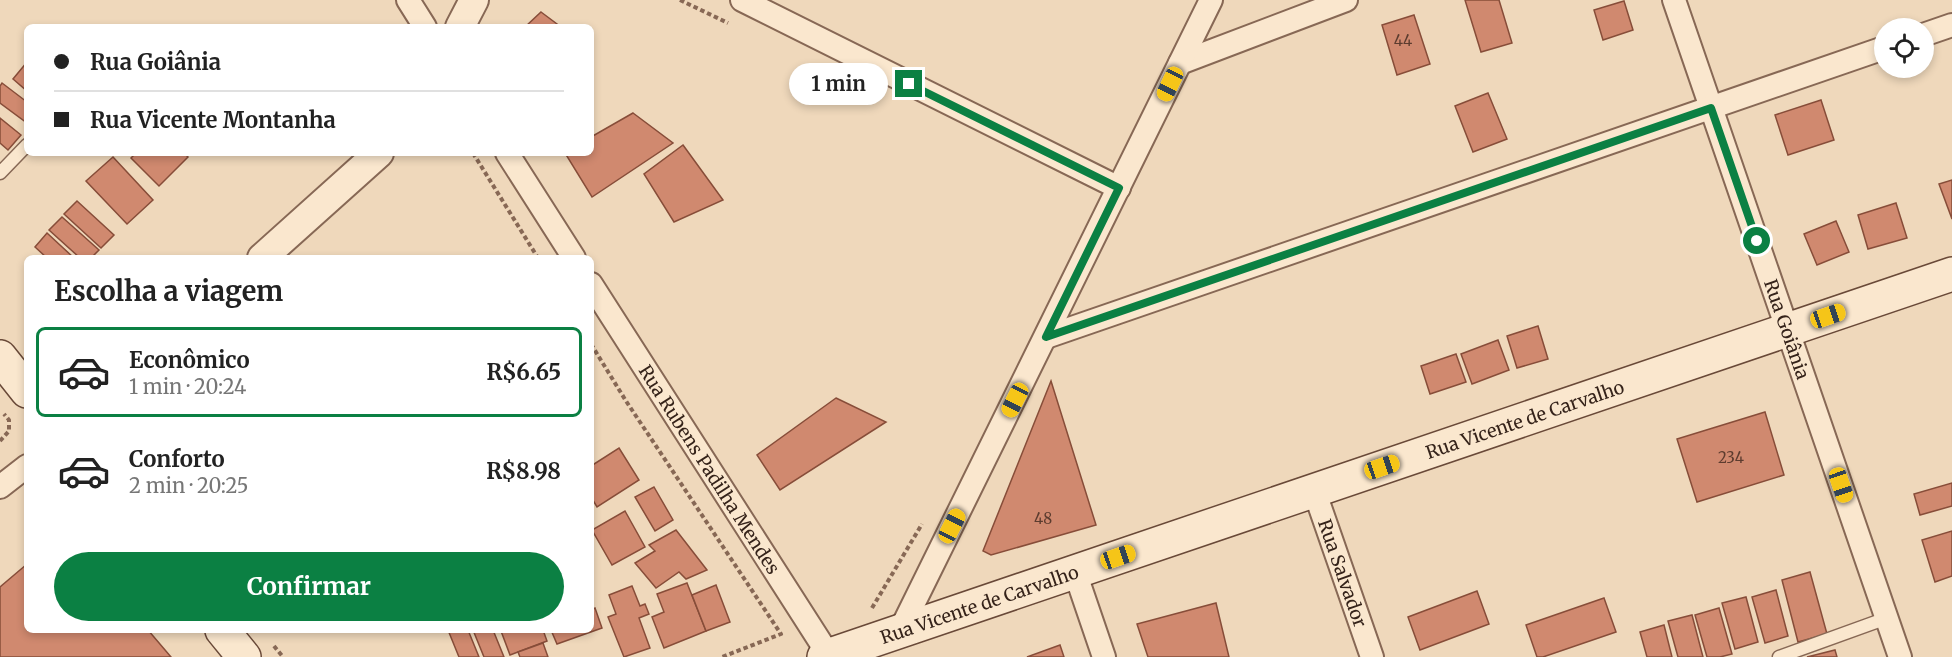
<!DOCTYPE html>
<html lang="pt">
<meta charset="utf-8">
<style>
:root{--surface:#fff;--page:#f6f6f6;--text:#222;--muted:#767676;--line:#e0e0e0;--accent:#0b8043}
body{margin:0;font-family:Merriweather,serif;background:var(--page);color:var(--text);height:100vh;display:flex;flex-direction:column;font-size:22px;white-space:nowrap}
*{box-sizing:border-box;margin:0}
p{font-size:20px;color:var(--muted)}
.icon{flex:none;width:33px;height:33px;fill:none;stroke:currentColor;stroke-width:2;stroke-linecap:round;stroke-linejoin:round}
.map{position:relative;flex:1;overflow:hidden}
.sheet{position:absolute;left:24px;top:255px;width:570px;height:378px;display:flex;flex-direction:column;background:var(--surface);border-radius:9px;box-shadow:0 3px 9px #0003}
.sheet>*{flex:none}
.top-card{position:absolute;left:24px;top:24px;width:570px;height:132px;border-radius:9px;box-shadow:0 3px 9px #0003;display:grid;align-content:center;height:132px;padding:0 30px;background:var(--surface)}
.buttons{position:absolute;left:1874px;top:18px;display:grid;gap:12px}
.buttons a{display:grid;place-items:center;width:60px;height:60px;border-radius:50%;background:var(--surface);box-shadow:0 3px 9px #0003;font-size:30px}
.end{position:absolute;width:27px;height:27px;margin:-14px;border:8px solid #0b8043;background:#fff;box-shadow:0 0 0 3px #fff}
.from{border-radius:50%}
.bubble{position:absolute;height:42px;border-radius:21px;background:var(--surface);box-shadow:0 3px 9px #0003;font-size:20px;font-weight:700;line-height:42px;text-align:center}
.car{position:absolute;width:18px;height:36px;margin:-18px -9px;border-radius:8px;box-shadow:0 0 4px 2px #0007;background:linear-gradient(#f5c518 24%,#345 0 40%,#f5c518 0 76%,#345 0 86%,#f5c518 0)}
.top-card b{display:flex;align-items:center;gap:21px;height:57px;font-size:22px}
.top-card b+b{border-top:2px solid var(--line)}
.top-card i{width:15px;height:15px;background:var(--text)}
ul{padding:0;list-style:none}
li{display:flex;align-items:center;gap:18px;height:90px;margin:0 12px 9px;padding:0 18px;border:3px solid transparent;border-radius:9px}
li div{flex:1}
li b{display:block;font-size:22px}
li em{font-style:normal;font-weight:700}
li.active{border-color:var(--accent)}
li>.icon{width:54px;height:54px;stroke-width:1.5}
h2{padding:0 30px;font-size:27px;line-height:72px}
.action{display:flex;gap:12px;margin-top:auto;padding:12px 30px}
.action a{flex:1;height:69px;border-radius:36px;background:var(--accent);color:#fff;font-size:24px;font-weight:700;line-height:69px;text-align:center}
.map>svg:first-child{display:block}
</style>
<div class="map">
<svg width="1952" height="657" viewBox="0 0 1952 657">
<rect width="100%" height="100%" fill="#efd8bb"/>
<g fill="#d0896f" stroke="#874d39" stroke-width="1.5">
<path d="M1465,0H1499L1512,43L1481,52Z"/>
<path d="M1624,1L1633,30L1603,40L1594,10Z"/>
<path d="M541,12L561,27H525Z"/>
<path d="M1414,15L1430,64L1397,75L1382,25Z"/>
<path d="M27,62V91L13,79Z"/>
<path d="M2,83L27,102V123L0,103V86Z"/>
<path d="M1488,93L1507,139L1473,152L1455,106Z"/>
<path d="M1821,100L1834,140L1788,155L1775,115Z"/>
<path d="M633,113L673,143L592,197L565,153H591V137Z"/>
<path d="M0,118L21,135L8,150L0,143Z"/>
<path d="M683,145L723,200L674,222L644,174Z"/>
<path d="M136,153H184L188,157L159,186L131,158Z"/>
<path d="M113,157L153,200L127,224L86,181Z"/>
<path d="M1952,180V219L1939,184Z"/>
<path d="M77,201L114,235L101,248L64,214Z"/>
<path d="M1896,203L1907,238L1868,249L1858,215Z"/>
<path d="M62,217L99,250L91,258H80L49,230Z"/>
<path d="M1836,221L1849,252L1817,265L1804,234Z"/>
<path d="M47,233L74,258H47L35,247Z"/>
<path d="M1538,326L1548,359L1517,368L1507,336Z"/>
<path d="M1498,340L1509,370L1472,384L1461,354Z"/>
<path d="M1456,354L1466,382L1430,394L1421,366Z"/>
<path d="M1051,381L1096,525L991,555L983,551Z"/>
<path d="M836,398L886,422L780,490L757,455Z"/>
<path d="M1765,412L1784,475L1697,502L1677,439Z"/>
<path d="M619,448L639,480L597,507L591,497V466Z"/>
<path d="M1952,483V506L1920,515L1914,494Z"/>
<path d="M654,487L673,520L655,531L635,497Z"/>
<path d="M625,511L645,547L612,565L592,530Z"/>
<path d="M676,530L707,570L686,579L679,572L656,588L635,563L655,551L649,545Z"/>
<path d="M1952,531V576L1935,582L1922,540Z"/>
<path d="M27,564V630H148L171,657H0V587Z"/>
<path d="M1810,572L1827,634L1798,642L1782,580Z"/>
<path d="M687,583L706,631L664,648L652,617L664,612L657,594Z"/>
<path d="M716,585L730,622L706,631L692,595Z"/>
<path d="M632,586L640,606L645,604L649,614L639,618L650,648L624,657L608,617L616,614L609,595Z"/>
<path d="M1776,590L1788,636L1765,643L1752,597Z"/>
<path d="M1477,591L1489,624L1420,650L1408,617Z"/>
<path d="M1746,597L1758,642L1735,649L1722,603Z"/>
<path d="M1604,598L1616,632L1543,657H1537L1526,625Z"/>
<path d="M1216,603L1229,657H1148L1137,624Z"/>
<path d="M595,608L602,628L557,644L551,630H591V610Z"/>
<path d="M1719,608L1732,654L1720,657H1707L1695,615Z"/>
<path d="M1692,615L1703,657H1678L1668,621Z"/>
<path d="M1664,625L1672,657H1647L1640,632Z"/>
<path d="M448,630H468L479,657H459Z"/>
<path d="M473,630H493L504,657H484Z"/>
<path d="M505,630H543L547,641L510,655L501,631Z"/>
<path d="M543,643L548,657H520L518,652Z"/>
<path d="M1060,645L1064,657H1027Z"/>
<path d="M1835,650L1837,657H1807Z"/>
</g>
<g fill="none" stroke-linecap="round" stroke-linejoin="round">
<g stroke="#876855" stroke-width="15">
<g id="service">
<path d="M0,173L27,145"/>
<path d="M1779,657L1887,618"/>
</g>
</g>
<g stroke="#876855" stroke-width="26">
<g id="minor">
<path d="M408,0L425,27"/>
<path d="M742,0L1119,188"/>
<path id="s1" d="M1674,0L1900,657"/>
<path d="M1923,35L1952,25"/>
<path d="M1180,63L1346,0"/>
<path d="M507,153L574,258"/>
<path id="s2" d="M591,284L830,657"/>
<path d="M1046,337L1884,48"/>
<path d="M0,487L27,466"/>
<path id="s3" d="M1314,490L1372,657"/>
<path d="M1075,572L1104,657"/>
<path d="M900,631L1211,0"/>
</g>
</g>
<g stroke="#876855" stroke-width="32">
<g id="tertiary">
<path d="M460,27L474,0"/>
<path d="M262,258L379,153"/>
</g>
</g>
<g stroke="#694938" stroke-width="36">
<g id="secondary">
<path d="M0,357L27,391"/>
<path d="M222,630L244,657"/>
<path id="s4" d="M824,657L1952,274"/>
</g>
</g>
<g stroke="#876855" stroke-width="4" stroke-dasharray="4.5 3" stroke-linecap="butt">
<path d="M680,0L728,23"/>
<path d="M473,153L538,258"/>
<path d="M591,344L626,401L781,634L722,657"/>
<path d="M0,441L9,431V420L4,414"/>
<path d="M872,608L922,524"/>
<path d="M274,646L283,657"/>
</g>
<use href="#service" stroke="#fae7ce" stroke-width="12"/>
<use href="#minor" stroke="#fae7ce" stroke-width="22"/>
<use href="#tertiary" stroke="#fae7ce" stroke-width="28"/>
<use href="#secondary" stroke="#fae7ce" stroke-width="33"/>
</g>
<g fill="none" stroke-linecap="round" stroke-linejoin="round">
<path stroke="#0b8043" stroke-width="8" d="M909,84L1119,188L1046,337L1711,108L1757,241"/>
</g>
<g text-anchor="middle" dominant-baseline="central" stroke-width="4.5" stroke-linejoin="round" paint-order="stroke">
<g font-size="15" fill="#5c3c2f">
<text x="1403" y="40">44</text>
<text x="1731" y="457">234</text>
<text x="1043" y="518">48</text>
</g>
<g font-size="18" fill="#35231a" stroke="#f7e4cb">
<text stroke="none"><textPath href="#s1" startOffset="348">Rua Goiânia</textPath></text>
<text stroke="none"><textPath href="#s4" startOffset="740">Rua Vicente de Carvalho</textPath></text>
<text stroke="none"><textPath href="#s2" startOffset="220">Rua Rubens Padilha Mendes</textPath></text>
<text stroke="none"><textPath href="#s3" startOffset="88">Rua Salvador</textPath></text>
<text stroke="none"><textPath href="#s4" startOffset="164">Rua Vicente de Carvalho</textPath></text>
</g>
</g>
</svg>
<div class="buttons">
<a><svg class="icon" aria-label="locate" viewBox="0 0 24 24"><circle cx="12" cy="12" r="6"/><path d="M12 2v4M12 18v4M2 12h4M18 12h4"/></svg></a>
</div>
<i class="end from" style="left:1757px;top:241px"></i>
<i class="end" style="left:909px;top:84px"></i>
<div class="bubble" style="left:789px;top:63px;width:99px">1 min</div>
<i class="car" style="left:1170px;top:84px;rotate:206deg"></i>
<i class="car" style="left:1828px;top:316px;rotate:71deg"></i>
<i class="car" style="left:1015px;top:400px;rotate:207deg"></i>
<i class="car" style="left:1382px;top:467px;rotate:71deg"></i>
<i class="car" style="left:1841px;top:485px;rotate:161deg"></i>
<i class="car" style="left:952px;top:526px;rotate:27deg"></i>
<i class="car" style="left:1118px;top:557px;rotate:71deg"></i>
<div class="top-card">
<b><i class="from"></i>Rua Goiânia</b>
<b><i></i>Rua Vicente Montanha</b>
</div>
<section class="sheet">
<h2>Escolha a viagem</h2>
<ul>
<li class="active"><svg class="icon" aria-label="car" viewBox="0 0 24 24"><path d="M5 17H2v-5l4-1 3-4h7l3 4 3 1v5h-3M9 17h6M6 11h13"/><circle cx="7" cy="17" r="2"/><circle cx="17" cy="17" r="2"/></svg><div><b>Econômico</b><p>1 min · 20:24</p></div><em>R$6.65</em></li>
<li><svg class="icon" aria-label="car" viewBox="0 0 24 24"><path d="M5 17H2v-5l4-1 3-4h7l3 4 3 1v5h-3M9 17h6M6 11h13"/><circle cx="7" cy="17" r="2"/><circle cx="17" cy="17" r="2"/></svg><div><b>Conforto</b><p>2 min · 20:25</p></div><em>R$8.98</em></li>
</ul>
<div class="action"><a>Confirmar</a></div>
</section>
</div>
